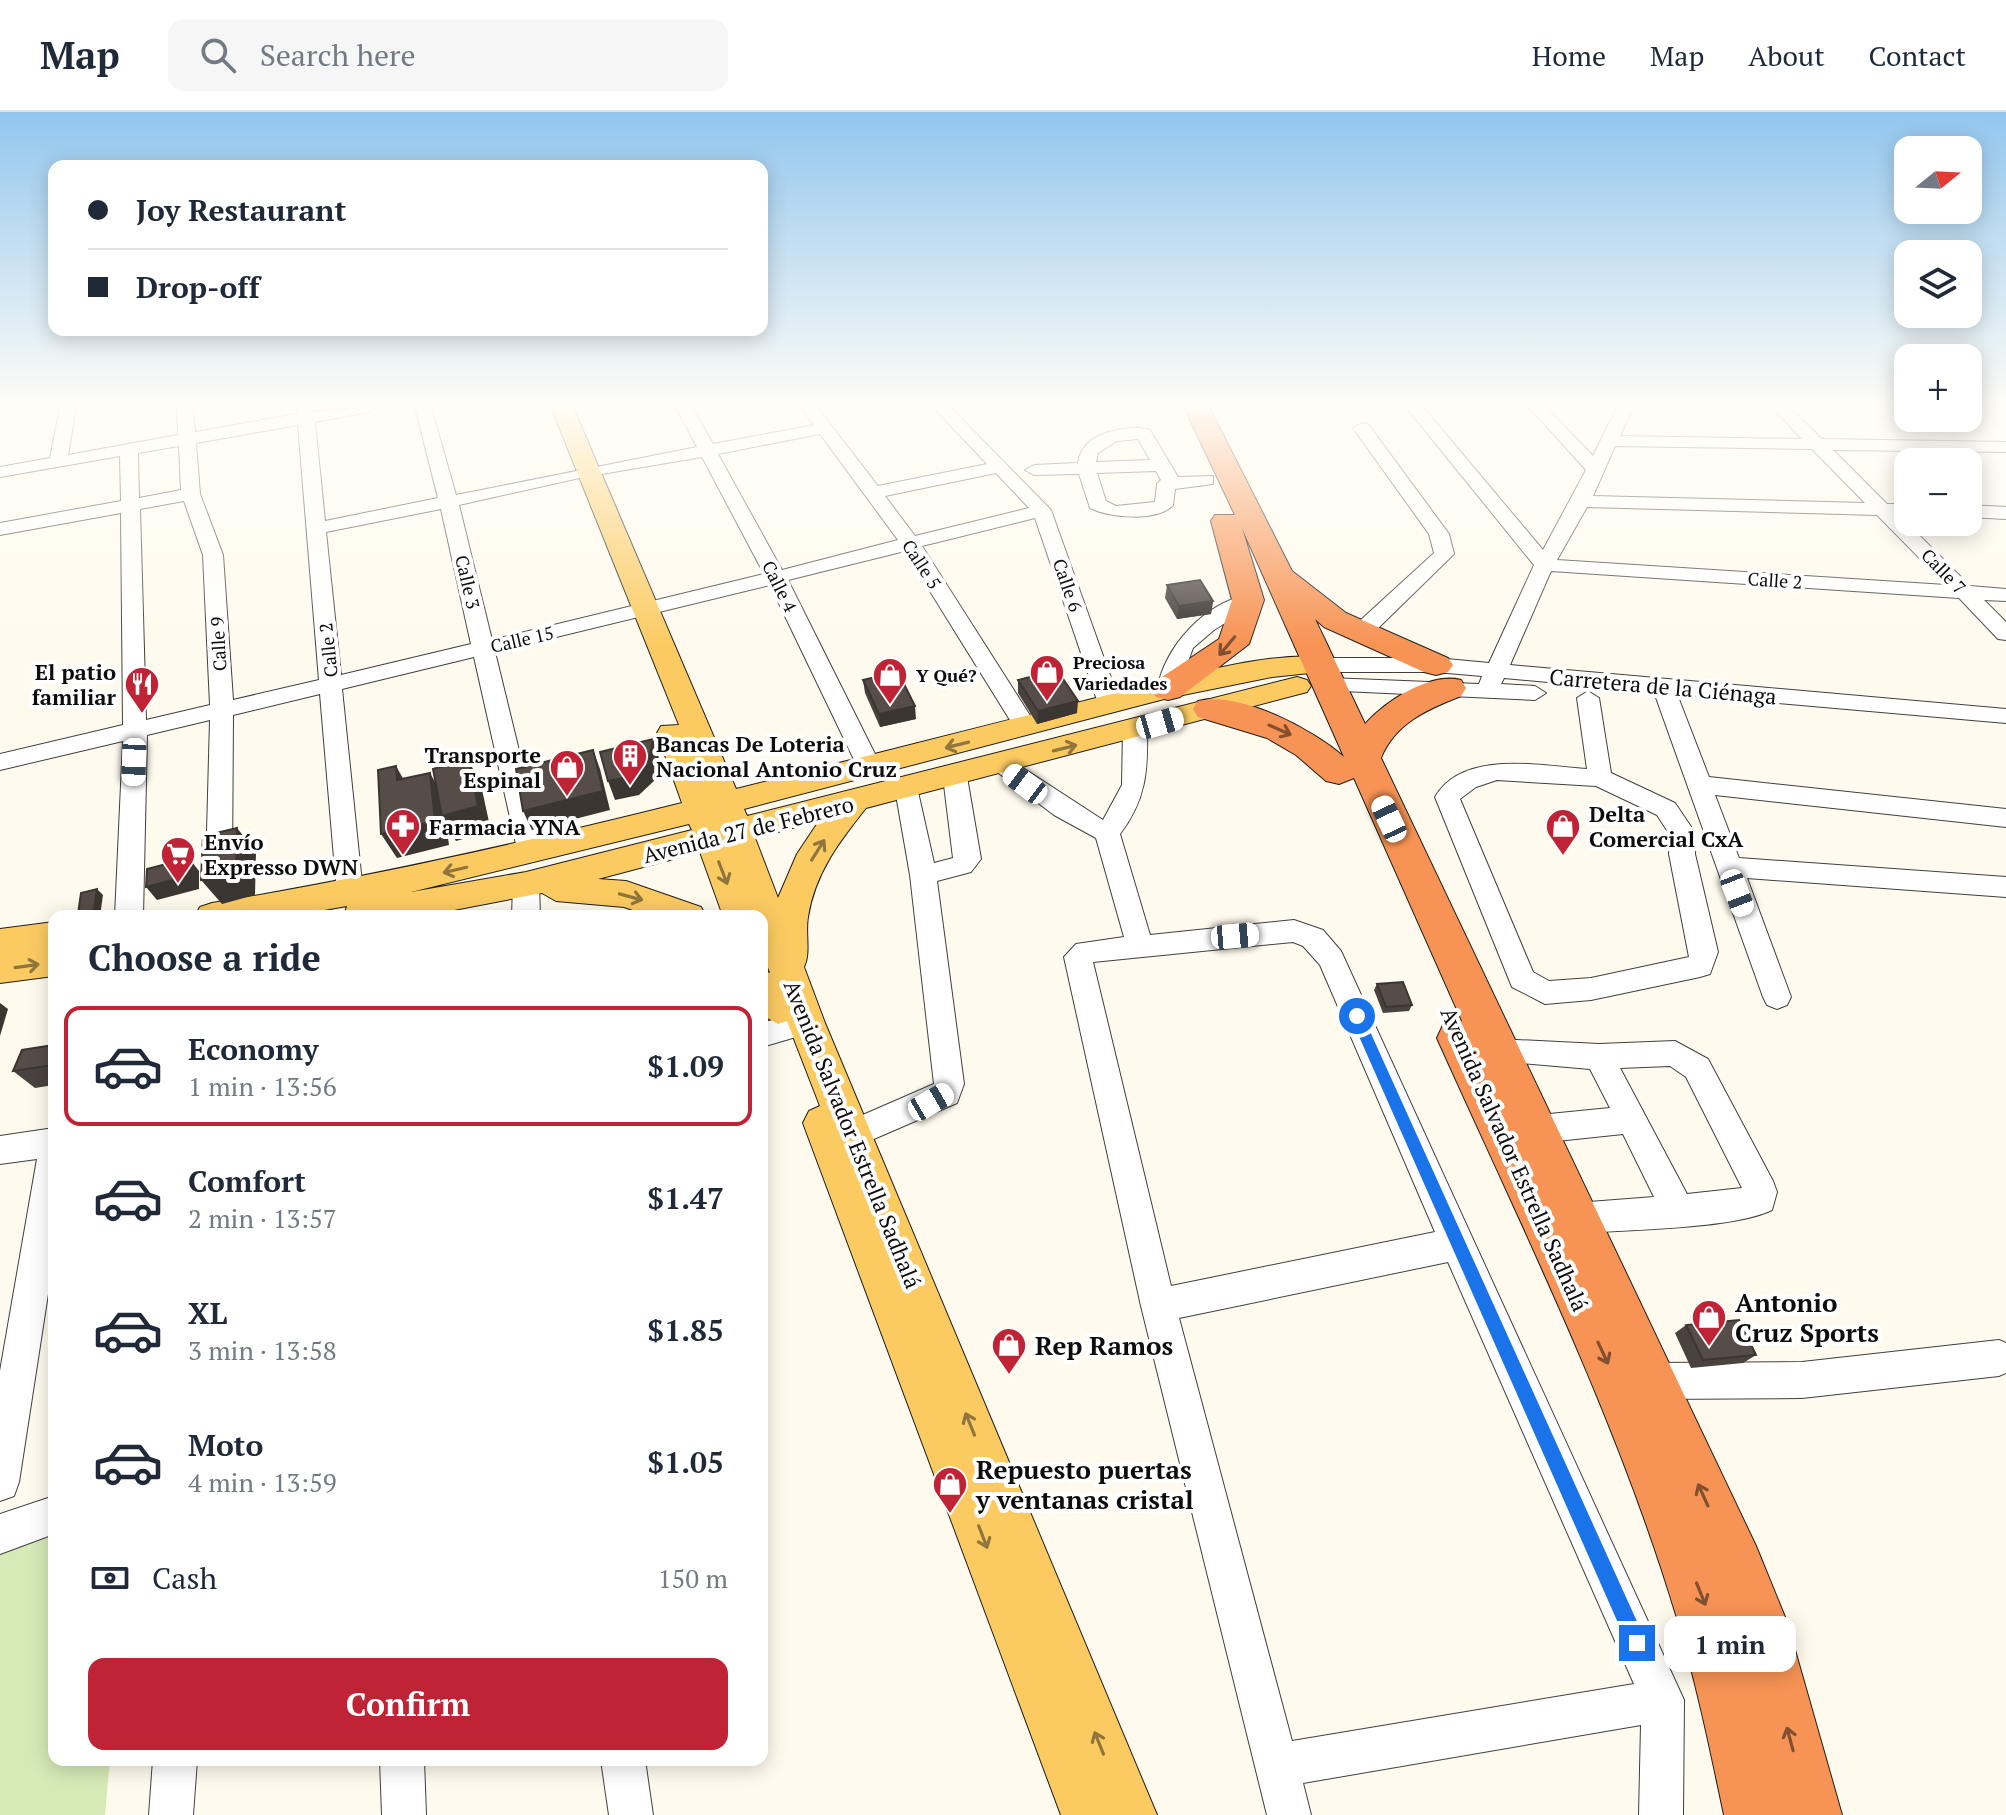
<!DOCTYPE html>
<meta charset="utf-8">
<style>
:root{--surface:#fff;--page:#f6f6f7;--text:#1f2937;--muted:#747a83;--line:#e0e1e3;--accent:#c02335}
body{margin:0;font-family:"PT Serif",serif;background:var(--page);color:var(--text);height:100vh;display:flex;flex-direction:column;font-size:30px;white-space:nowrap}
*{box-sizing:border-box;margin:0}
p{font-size:26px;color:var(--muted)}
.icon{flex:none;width:44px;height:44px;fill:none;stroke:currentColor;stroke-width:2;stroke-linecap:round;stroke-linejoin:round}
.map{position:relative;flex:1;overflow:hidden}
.drawer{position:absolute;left:48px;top:798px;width:720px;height:856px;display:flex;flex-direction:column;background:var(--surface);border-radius:16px;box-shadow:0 4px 20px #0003}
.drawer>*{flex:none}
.banner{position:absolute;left:48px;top:48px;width:720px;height:176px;border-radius:16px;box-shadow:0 4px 20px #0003;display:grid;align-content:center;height:176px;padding:0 40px;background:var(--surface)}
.needle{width:52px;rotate:72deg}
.buttons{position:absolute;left:1894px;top:24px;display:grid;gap:16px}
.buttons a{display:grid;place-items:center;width:88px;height:88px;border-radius:16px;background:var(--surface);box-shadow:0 4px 20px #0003;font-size:40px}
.end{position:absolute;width:36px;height:36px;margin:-18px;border:10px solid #1a73e8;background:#fff;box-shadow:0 0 0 4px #fff}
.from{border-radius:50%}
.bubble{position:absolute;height:56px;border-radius:16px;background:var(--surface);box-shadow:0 4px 20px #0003;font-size:26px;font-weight:600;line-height:56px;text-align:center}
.car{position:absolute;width:24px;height:48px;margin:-24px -12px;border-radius:10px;box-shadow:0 0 6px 2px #0007;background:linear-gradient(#fff 24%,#345 0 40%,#fff 0 76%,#345 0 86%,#fff 0)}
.banner b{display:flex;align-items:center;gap:28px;height:76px;font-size:30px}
.banner b+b{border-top:2px solid var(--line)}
.banner i{width:20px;height:20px;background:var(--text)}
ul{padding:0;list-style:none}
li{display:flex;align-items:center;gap:24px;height:120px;margin:0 16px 12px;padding:0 24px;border:4px solid transparent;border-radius:16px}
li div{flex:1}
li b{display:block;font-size:30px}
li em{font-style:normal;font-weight:600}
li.selected{border-color:var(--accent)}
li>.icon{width:72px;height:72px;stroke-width:1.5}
h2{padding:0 40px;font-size:36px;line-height:96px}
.pay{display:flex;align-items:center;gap:20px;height:88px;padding:0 40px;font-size:30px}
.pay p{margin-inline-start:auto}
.primary-button{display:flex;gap:16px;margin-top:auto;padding:16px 40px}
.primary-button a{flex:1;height:92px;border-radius:16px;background:var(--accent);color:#fff;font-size:32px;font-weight:600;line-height:92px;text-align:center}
header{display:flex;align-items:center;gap:48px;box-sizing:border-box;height:112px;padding:0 40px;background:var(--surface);border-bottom:2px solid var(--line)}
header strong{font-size:38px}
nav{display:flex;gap:44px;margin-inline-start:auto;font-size:28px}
.search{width:560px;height:72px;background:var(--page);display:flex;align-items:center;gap:20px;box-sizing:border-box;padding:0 28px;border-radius:16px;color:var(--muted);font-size:30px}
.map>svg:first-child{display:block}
</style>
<header>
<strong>Map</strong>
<div class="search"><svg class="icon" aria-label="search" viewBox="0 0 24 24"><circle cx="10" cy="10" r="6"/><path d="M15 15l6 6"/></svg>Search here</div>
<nav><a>Home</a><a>Map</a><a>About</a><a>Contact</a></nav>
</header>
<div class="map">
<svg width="2006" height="1703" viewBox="0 0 2006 1703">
<rect width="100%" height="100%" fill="#fffaee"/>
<path fill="#d5eab7" d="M54,1418V1648H110L105,1703H0V1437Z"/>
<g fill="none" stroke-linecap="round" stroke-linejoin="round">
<g stroke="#404040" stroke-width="2">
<g id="minor">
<path d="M60,295H76L68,343L178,323L177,295H193L195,320L297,302V295H313L314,300L377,295L369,300L315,310L325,409L438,386L415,295H431L456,383L697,335L676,295H692L713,332L814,313L801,295H817L878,374L987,352L933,295H950L1051,398L1121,594L1110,601L1099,594L1035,406L922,434L1038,616L1034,621H1018L905,439L788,468L882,656L879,662H861L858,656L770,473L495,540L544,741L540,748H522L518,741L474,545L342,577L363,781L359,788L350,791L341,788L337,781L320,582L233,603L232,757L228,764L219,767L210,764L206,757L210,608L147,623L143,804H115L123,629L0,658V642L123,613L121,401L0,423V411L121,389L120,344L0,365V355L50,346ZM298,313L319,568L233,588L223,443L200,382L196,331ZM820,322L898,428L782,458L718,342ZM179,334L181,378L139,386L138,341ZM702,345L764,462L492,528L459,393L584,365ZM996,361L1029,396L915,424L885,384ZM184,389L203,443L210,593L146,608L140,397ZM441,397L471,532L341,563L326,420Z"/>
<path d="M1406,295H1423L1543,438L1586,358L1529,295H1546L1593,344L1617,295H1633L1620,324L1802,327L1772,295H1789L1822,327L2006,330V340L1833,338L1887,392H1908V404L1899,403L1970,474L2006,477V489L1984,488L2006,510V528L1998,527L1959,486L1551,459L1510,553L2006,597V611L1677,582L1709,665L2006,697V715L1715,683L1739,746L2006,765V785L1747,766L1791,885L1787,893L1777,897L1767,893L1763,885L1654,580L1504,566L1501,572L1535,574L1546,581L1535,588L1321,578L1318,573L1321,568L1329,566L1479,572L1482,564L1436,560H1319L1308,553L1319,546H1436L1489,551L1534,453ZM1615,334L1812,337L1865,391L1593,384ZM1587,395L1877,403L1946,473L1557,448Z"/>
<path d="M1362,311L1368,312L1449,422L1454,442L1368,526L1360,527L1349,521L1352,516L1434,441L1429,422L1353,316Z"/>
<path d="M1139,316L1150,318L1178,365L1213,364V372L1175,377L1173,393C1158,410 1110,406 1090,396L1079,362L1034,363L1025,358L1034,353L1078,351C1082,323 1114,316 1139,316ZM1138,327L1150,348L1096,350L1098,341L1117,329ZM1156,359L1161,368L1157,372L1155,390L1116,394L1106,389L1097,361Z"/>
<path d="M1968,393L2006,395V407L1968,405Z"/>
<path d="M1248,482L1258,488L1255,492L1214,518L1193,536L1176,582H1160L1157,577C1166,533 1203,493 1248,482Z"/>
<path d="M1588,579L1599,586L1611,661L1675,691L1696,722L1695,742L1718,840L1710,862L1700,865L1591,888L1545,892L1512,875L1435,685C1463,637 1541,654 1587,657L1577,586ZM1497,668L1596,674L1657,703L1670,723L1669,742L1689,845L1591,866L1549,869L1533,860L1460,687L1476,675Z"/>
<path d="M1135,610L1147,618C1148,659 1146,688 1120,722L1150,823L1294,808L1323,818L1341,839L1684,1588L1683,1703H1639L1641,1613L1303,1671L1311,1703H1267L1141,1194L1064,845L1076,832L1124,825L1096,726L1054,703L988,653L991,647H1009L1103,708L1122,673L1123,618ZM1293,830L1303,834L1320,853L1435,1120L1171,1174L1093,850ZM1448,1150L1634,1572L1292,1629L1179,1206Z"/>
<path d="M955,657L964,659L967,665L981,747L971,760L937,769L964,972L957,991L853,1036L842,1032L837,1022L842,1012L934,972L910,763L895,677L898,671H916L934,751L953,746L943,665L946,659Z"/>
<path d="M526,763L535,766L539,773L540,804H512L513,773L517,766Z"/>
<path d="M786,904L796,907L801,916L796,925L762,935V911Z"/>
<path d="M1497,927L1599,932L1675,929L1708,947L1773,1069L1777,1080L1772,1098C1732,1118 1612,1118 1563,1122L1551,1118L1546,1107L1551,1096L1563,1092L1654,1085L1623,1022L1519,1033L1508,1029L1503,1019L1508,1009L1519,1005L1610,996L1590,957L1486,948L1482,939L1486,930ZM1670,954L1686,965L1742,1076L1687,1082L1620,956Z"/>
<path d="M54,1016V1143L19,1370L14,1384L0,1389V1259L37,1047L0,1052V1024Z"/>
<path d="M1999,1228L2006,1231V1261L1999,1264L1802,1286L1652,1287L1639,1282L1634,1269L1639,1256L1652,1251L1802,1250Z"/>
<path d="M54,1384V1422L0,1442V1402Z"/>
<path d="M153,1648H197L193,1703H149Z"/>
<path d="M380,1648H424L426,1703H382Z"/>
<path d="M601,1648H645L653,1703H609Z"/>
</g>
</g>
<g stroke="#1e1e1e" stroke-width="2">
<g id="major">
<path d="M551,295H573L736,677C856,647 976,616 1096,586C1149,573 1280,534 1329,547L1333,553L1329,559L1272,565L1168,586L744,697L747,704L1297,565L1307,568L1311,574L1307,580L866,696C839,730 815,761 808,805C805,821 811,841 804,855L825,911L1157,1703H1061L803,1011L809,999L820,994L787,909L778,912L762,903V858L770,861L762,839V804H723L700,740L598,767L626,769L701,795L706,804H650L624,795L556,789L542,781L423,804H344L347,794L290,804H195L200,795L212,791C371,765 526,730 682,691L657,621L661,614L679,613ZM819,709L797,742L778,786L755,726ZM689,712L692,718L526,760L411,780Z"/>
<path d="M54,810V864L0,871V817Z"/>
</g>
</g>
<g stroke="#1e1e1e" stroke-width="2">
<path id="highway" d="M1184,295H1209L1292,459L1346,501L1448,546L1453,553L1448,560L1436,563L1424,560L1324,515L1315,507L1365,612C1386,589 1429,560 1461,568L1466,576L1461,584C1428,597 1395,611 1381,646L1756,1434L1787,1510L1842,1703H1724C1710,1636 1696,1569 1676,1503C1616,1304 1522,1115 1437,926L1443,913L1462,909L1354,666L1339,672L1326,669L1296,643L1267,626L1198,605L1193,597L1198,589C1238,578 1314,618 1344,645L1242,416L1264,488L1249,532L1180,585L1168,588L1156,585L1151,577L1156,569L1219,527L1232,488L1211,409L1215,403H1235Z"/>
</g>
<use href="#minor" fill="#fff" fill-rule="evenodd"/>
<use href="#major" fill="#fbcb62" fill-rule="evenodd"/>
<use href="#highway" fill="#f79354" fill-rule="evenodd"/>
</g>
<g fill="#4a423f">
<path d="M1167,473L1213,489L1211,502L1177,507L1165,486Z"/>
<path d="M863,568L916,607L880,615L865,581Z"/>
<path d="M1018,568L1077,601L1037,612L1018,581Z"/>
<path d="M1377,872L1412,893L1409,899L1383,901L1374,878Z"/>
<path d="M54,933V973L35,976L13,959Z"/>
<path d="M1686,1213L1756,1243L1743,1251L1691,1256L1675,1221Z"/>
</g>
<g fill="#3c3633">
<path d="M1213,489L1211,502L1177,507L1179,494Z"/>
<path d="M1078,589L1077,601L1037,612L1038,599Z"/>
<path d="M915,594L916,607L880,615L879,602Z"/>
<path d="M653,627L659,646L656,667L639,683L615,688L608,669Z"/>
<path d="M593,638L600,657L610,698L532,718L523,699Z"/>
<path d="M468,647L481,673L491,719L456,729L446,712L449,733L397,746L381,722L430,661L444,686Z"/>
<path d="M396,654L410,679L397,668Z"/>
<path d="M237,716L256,740L255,783L222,792L201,768Z"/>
<path d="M189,746L199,759V777L157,788L146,775Z"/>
<path d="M97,777L103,783L100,804H80L78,802Z"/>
<path d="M0,891L8,897L0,924Z"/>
</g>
<g fill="#564d49" stroke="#3c3633" stroke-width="2">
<path d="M1200,468L1213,489L1179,494L1167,473Z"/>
<path d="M1057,558L1078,589L1038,599L1018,568Z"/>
<path d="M898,560L915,594L879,602L863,568Z"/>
<path d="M653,627L649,648L633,664L608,669L600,640Z"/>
<path d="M593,638L603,679L523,699L516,657Z"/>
<path d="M468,647L478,694L442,704L433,657Z"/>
<path d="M396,654L397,668L430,661L435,709L381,722L378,658Z"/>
<path d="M237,716L236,759L201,768L203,724Z"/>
<path d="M189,746L188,764L146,775L147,757Z"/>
<path d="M97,777L94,798L78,802L81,781Z"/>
<path d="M1403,870L1412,893L1386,895L1377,872Z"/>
<path d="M54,933V953L13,959L22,938Z"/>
<path d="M1739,1208L1756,1243L1703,1248L1686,1213Z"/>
</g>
<defs><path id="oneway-shaft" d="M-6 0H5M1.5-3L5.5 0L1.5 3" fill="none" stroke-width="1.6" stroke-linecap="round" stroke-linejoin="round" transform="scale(2)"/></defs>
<g stroke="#825030">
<use href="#oneway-shaft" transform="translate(1227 534) rotate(130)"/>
<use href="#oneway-shaft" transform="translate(1280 618) rotate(24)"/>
<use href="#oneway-shaft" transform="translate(1603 1241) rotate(65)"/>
<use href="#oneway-shaft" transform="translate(1703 1383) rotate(-114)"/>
<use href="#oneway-shaft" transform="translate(1701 1482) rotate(68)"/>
<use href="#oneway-shaft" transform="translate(1790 1627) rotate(-105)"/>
</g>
<g stroke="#90763c">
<use href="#oneway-shaft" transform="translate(957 633) rotate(166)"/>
<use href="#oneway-shaft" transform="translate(1065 636) rotate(-14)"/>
<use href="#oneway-shaft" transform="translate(818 738) rotate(-58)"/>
<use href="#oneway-shaft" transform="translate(455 758) rotate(167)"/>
<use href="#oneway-shaft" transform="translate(723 761) rotate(69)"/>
<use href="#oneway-shaft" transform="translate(631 785) rotate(15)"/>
<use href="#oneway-shaft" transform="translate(27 854) rotate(-8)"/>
<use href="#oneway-shaft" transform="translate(970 1312) rotate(-112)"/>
<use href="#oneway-shaft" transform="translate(983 1425) rotate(69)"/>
<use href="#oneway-shaft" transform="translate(1099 1631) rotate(-112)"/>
</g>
<linearGradient id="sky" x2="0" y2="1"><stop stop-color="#92c6ee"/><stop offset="0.55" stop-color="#fffdf7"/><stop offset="1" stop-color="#fffdf7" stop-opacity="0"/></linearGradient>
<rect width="2006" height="533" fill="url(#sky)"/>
<path fill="#1a73e8" d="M1357,899L1363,904L1644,1525L1647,1531L1644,1538L1637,1541L1630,1538L1350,904Z"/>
<defs>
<g id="shop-pin" transform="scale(1.8)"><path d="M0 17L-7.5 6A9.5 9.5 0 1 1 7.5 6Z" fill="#c02335" stroke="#fff"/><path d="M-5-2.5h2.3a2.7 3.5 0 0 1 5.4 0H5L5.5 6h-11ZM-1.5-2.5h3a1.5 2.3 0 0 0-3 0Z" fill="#fff"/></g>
<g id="restaurant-pin" transform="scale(1.8)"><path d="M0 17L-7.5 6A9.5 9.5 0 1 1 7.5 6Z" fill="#c02335" stroke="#fff"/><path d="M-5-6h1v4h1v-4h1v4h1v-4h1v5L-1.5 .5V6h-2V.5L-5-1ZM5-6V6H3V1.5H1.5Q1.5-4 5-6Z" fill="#fff"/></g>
<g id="building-pin" transform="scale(1.8)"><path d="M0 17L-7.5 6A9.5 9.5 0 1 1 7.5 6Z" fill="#c02335" stroke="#fff"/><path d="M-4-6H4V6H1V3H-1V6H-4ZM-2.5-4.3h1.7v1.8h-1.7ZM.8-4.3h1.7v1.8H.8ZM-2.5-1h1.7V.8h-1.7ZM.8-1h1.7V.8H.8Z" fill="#fff"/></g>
<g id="pharmacy-pin" transform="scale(1.8)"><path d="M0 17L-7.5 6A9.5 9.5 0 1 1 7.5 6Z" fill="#c02335" stroke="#fff"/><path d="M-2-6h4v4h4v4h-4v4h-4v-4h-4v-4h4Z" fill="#fff"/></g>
<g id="supermarket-pin" transform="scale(1.8)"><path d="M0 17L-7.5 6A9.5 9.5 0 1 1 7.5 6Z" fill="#c02335" stroke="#fff"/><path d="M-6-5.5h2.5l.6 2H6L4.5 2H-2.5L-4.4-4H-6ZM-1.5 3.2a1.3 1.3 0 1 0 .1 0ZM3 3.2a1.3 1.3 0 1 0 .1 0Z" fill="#fff"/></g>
</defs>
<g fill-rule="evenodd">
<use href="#shop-pin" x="1047" y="560"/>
<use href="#shop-pin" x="890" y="563"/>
<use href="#restaurant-pin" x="142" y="572"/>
<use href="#building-pin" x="630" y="644"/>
<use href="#shop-pin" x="567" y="655"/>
<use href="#pharmacy-pin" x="403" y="714"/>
<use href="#shop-pin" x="1563" y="714"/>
<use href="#supermarket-pin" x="178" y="742"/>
<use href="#shop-pin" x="1709" y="1205"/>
<use href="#shop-pin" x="1009" y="1233"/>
<use href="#shop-pin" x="950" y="1372"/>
</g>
<g text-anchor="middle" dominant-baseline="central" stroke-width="8" stroke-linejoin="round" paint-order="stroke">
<g font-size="18" fill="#0d0d0d" stroke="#fff">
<text transform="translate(922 452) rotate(57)">Calle 5</text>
<text transform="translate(1944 459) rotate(46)">Calle 7</text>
<text transform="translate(1775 468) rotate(4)">Calle 2</text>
<text transform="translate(468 470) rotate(77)">Calle 3</text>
<text transform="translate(1068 473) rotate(71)">Calle 6</text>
<text transform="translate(780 474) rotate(63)">Calle 4</text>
<text transform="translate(522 527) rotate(-13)">Calle 15</text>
<text transform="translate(218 532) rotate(-93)">Calle 9</text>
<text transform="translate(328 538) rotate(-96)">Calle 2</text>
</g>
<g font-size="18" font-weight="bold" fill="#0d0d0d" stroke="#fff" text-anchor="start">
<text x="1073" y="550">Preciosa<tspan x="1073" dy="21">Variedades</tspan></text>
<text x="916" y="563">Y Qué?</text>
</g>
<g font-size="22" font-weight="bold" fill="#0d0d0d" stroke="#fff" text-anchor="start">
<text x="116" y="559" text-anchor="end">El patio<tspan x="116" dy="25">familiar</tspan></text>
<text x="656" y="631">Bancas De Loteria<tspan x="656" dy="25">Nacional Antonio Cruz</tspan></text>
<text x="541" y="642" text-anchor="end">Transporte<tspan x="541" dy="25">Espinal</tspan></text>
<text x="1589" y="701">Delta<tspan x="1589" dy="25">Comercial CxA</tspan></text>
<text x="429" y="714">Farmacia YNA</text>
<text x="204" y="729">Envío<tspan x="204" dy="25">Expresso DWN</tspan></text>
</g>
<g font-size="22" fill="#0d0d0d" stroke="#fff">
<text transform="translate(1663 574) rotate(5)">Carretera de la Ciénaga</text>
<text transform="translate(748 717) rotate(-14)">Avenida 27 de Febrero</text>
<text transform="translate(853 1022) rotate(68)">Avenida Salvador Estrella Sadhalá</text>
<text transform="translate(1515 1047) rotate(66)">Avenida Salvador Estrella Sadhalá</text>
</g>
<g font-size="26" font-weight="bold" fill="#0d0d0d" stroke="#fff" text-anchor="start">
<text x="1735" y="1190">Antonio<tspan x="1735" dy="30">Cruz Sports</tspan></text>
<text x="1035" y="1233">Rep Ramos</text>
<text x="976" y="1357">Repuesto puertas<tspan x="976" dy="30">y ventanas cristal</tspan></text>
</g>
</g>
</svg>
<div class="buttons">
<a><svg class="needle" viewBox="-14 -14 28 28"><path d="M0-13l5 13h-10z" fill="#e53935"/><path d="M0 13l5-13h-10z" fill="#747a83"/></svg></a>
<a><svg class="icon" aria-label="layers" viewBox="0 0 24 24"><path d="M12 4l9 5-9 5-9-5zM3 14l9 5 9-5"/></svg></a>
<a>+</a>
<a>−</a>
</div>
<i class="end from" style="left:1357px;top:904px"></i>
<i class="end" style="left:1637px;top:1531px"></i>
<div class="bubble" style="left:1664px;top:1504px;width:132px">1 min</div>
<i class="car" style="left:1160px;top:611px;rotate:74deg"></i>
<i class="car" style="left:134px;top:650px;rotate:182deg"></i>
<i class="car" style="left:1025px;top:672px;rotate:307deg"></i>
<i class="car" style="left:1389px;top:707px;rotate:335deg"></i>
<i class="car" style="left:1737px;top:781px;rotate:159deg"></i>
<i class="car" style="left:1235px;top:824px;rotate:85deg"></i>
<i class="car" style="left:931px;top:990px;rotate:60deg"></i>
<div class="banner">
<b><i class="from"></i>Joy Restaurant</b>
<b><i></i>Drop-off</b>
</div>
<section class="drawer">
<h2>Choose a ride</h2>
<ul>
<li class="selected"><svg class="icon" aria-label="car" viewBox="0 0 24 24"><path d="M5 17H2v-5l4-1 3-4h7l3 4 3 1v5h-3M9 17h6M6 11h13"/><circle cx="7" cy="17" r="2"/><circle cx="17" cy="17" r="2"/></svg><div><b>Economy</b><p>1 min · 13:56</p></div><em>$1.09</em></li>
<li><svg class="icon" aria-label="car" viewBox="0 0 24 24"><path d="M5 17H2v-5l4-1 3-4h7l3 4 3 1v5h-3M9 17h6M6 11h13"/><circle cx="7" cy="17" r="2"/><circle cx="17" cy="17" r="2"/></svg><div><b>Comfort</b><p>2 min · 13:57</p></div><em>$1.47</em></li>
<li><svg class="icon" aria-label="car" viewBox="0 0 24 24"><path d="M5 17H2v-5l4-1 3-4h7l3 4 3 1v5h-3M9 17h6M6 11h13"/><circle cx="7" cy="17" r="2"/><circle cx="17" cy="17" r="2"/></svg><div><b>XL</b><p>3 min · 13:58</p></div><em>$1.85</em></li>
<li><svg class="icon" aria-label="car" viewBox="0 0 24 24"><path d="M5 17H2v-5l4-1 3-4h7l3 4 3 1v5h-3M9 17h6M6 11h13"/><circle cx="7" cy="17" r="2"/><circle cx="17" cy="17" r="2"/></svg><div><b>Moto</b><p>4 min · 13:59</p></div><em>$1.05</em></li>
</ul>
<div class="pay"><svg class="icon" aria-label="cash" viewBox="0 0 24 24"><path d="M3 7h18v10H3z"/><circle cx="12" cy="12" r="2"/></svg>Cash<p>150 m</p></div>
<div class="primary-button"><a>Confirm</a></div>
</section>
</div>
